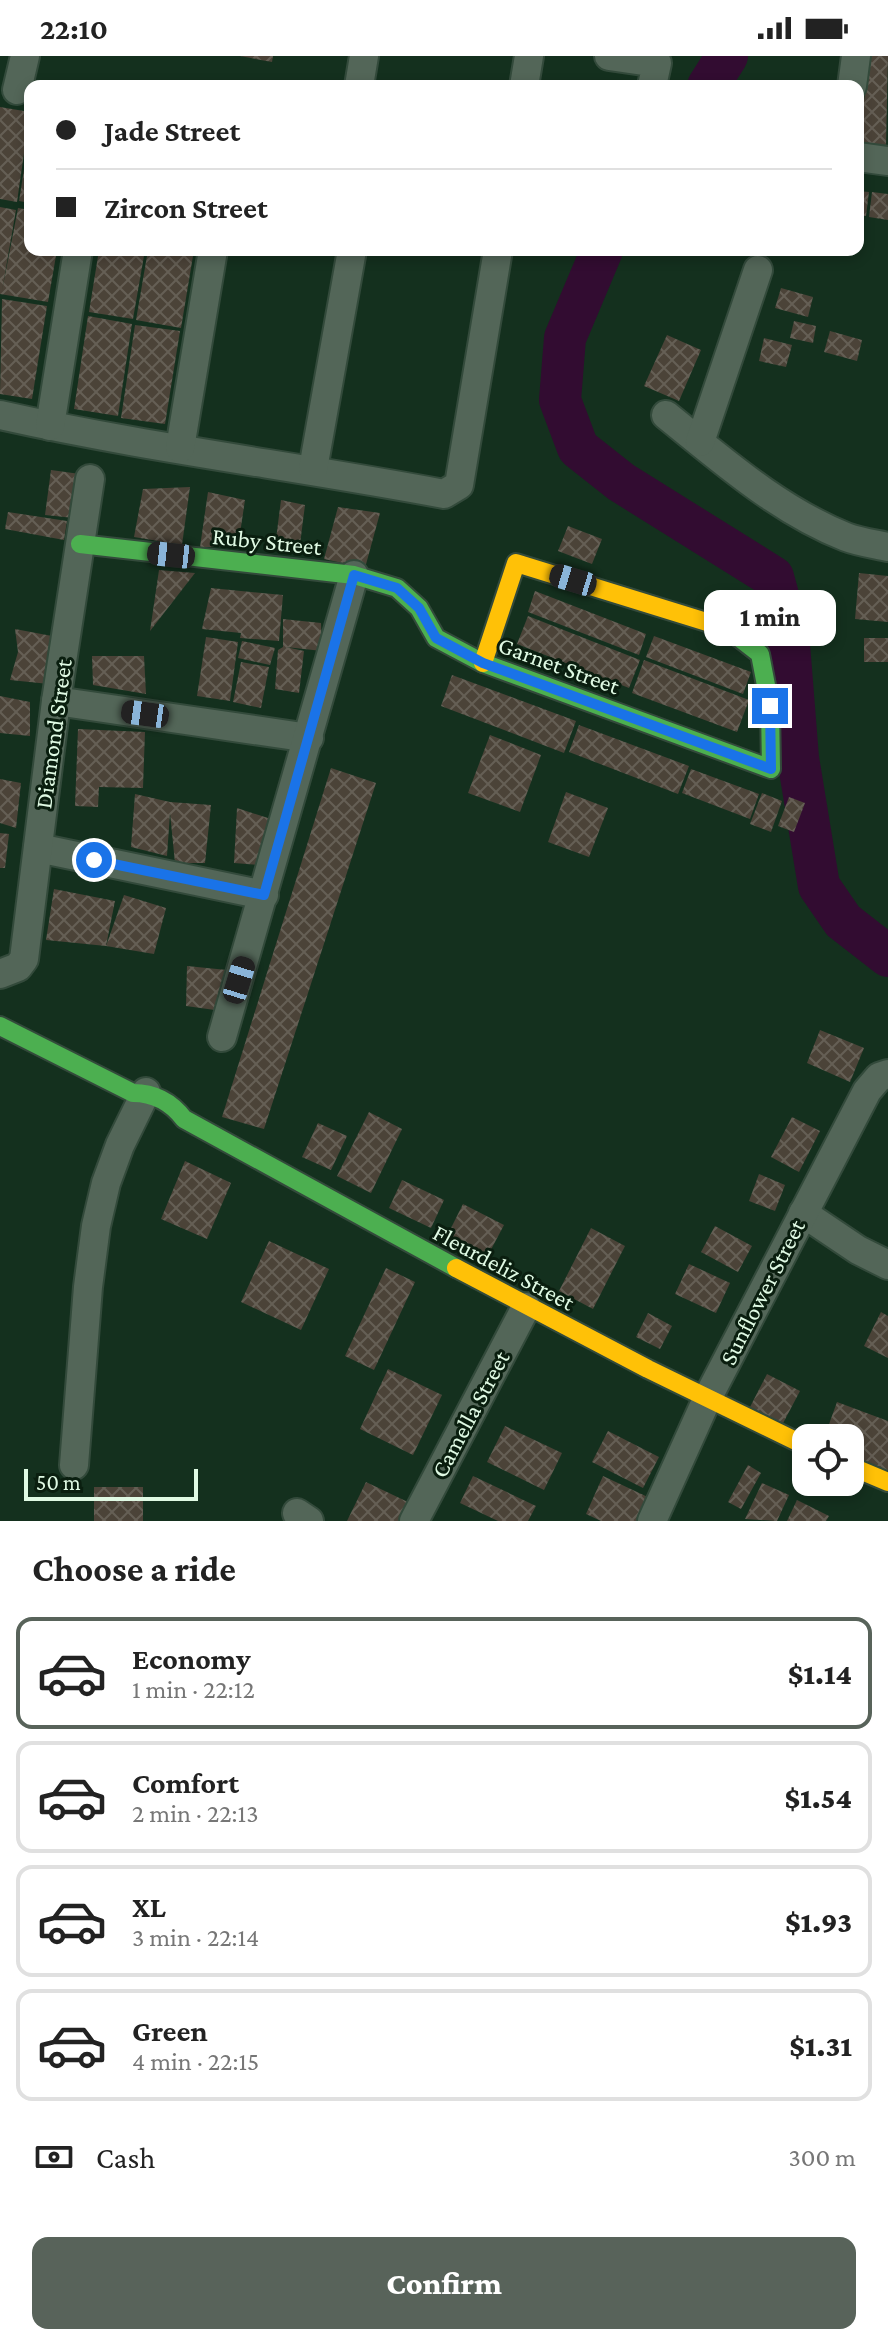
<!DOCTYPE html>
<meta charset="utf-8">
<style>
:root{--surface:#fff;--page:#f6f6f6;--text:#222;--muted:#767676;--line:#e0e0e0;--accent:#58635a}
body{margin:0;font-family:"Crimson Pro",serif;background:var(--page);color:var(--text);height:100vh;display:flex;flex-direction:column;font-size:30px;white-space:nowrap}
*{box-sizing:border-box;margin:0}
p{font-size:26px;color:var(--muted)}
.icon{flex:none;width:44px;height:44px;fill:none;stroke:currentColor;stroke-width:2;stroke-linecap:round;stroke-linejoin:round}
.map{position:relative;height:1465px;overflow:hidden}
.sheet{display:flex;flex-direction:column;background:var(--surface);flex:1}
.sheet>*{flex:none}
.top-card{position:absolute;left:24px;top:24px;width:840px;height:176px;border-radius:16px;box-shadow:0 4px 12px #0003;display:grid;align-content:center;height:176px;padding:0 32px;background:var(--surface)}
.fabs{position:absolute;left:792px;top:1368px;display:grid;gap:16px}
.fabs a{display:grid;place-items:center;width:72px;height:72px;border-radius:16px;background:var(--surface);box-shadow:0 4px 12px #0003;font-size:40px}
.scale{position:absolute;left:24px;bottom:20px;width:174px;box-sizing:border-box;padding-left:8px;border:4px solid #e0fae4;border-top:0;font-size:22px;line-height:28px;white-space:nowrap;color:#e0fae4;-webkit-text-stroke:6px #0a1e0f;paint-order:stroke}
.end{position:absolute;width:36px;height:36px;margin:-18px;border:10px solid #1a73e8;background:#fff;box-shadow:0 0 0 4px #fff}
.from{border-radius:50%}
.bubble{position:absolute;height:56px;border-radius:16px;background:var(--surface);box-shadow:0 4px 12px #0003;font-size:26px;font-weight:800;line-height:56px;text-align:center}
.car{position:absolute;width:24px;height:48px;margin:-24px -12px;border-radius:10px;box-shadow:0 0 6px 2px #0007;background:linear-gradient(#222 24%,#8ab4d8 0 40%,#222 0 76%,#8ab4d8 0 86%,#222 0)}
.top-card b{display:flex;align-items:center;gap:28px;height:76px;font-size:30px}
.top-card b+b{border-top:2px solid var(--line)}
.top-card i{width:20px;height:20px;background:var(--text)}
ul{padding:0;list-style:none}
li{display:flex;align-items:center;gap:24px;height:112px;margin:0 16px 12px;padding:0 16px;border:4px solid var(--line);border-radius:16px}
li div{flex:1}
li b{display:block;font-size:30px}
li em{font-style:normal;font-weight:800}
li.on{border-color:var(--accent)}
li>.icon{width:72px;height:72px;stroke-width:1.5}
h2{padding:0 32px;font-size:36px;line-height:96px}
.pay{display:flex;align-items:center;gap:20px;height:88px;padding:0 32px;font-size:30px}
.pay p{margin-inline-start:auto}
.action{display:flex;gap:16px;margin-top:auto;padding:16px 32px}
.action a{flex:1;height:92px;border-radius:16px;background:var(--accent);color:#fff;font-size:32px;font-weight:800;line-height:92px;text-align:center}
.status{display:flex;justify-content:space-between;align-items:center;height:56px;padding:0 40px;background:var(--surface);direction:ltr}
.status svg{height:22px;fill:currentColor}
.map>svg:first-child{display:block}
</style>
<div class="status"><b>22:10</b><svg viewBox="0 0 49 12"><path d="M0 12V9h3v3zM5 12V6h3v6zM10 12V3h3v9zM15 12V0h3v12zM26 1h20v11H26zM47 4h2v5h-2z"/></svg></div>
<div class="map">
<svg width="888" height="1465" viewBox="0 0 888 1465">
<defs>
<pattern id="building-cross-hatch" width="8" height="8" patternUnits="userSpaceOnUse" patternTransform="scale(2)"><rect width="8" height="8" fill="#4b4338"/><path d="M0 0l8 8M0 8l8-8" fill="none" stroke="#655f55"/></pattern>
</defs>
<rect width="100%" height="100%" fill="#14301e"/>
<g fill="none" stroke-linecap="round" stroke-linejoin="round">
<g stroke="#320c31" stroke-width="42">
<path d="M708,30L727,0"/>
<path d="M602,194L565,282L560,344L578,392L621,426L773,521L788,576L798,702L819,830L843,865L888,900"/>
</g>
</g>
<g fill="url(#building-cross-hatch)">
<path d="M240,0H273L272,6Z"/>
<path d="M870,0H888L886,91L858,88Z"/>
<path d="M0,51L30,56L17,146L0,143Z"/>
<path d="M28,88L30,89V147L19,145Z"/>
<path d="M858,135L869,136L866,160L858,159Z"/>
<path d="M872,136L888,138V164L869,161Z"/>
<path d="M0,151L16,154L2,235L18,152L30,154V194H57L48,246L0,238Z"/>
<path d="M99,194H145L133,263L89,256Z"/>
<path d="M148,194H194L181,272L136,264Z"/>
<path d="M781,232L813,241L808,261L775,252Z"/>
<path d="M2,243L47,250L32,343L0,338Z"/>
<path d="M88,260L132,268L118,360L74,353Z"/>
<path d="M794,265L816,270L813,287L790,282Z"/>
<path d="M135,269L180,275L165,368L121,362Z"/>
<path d="M830,275L862,284L857,305L824,296Z"/>
<path d="M667,279L701,294L679,345L644,330Z"/>
<path d="M764,282L792,289L786,311L759,305Z"/>
<path d="M51,414L80,418L74,462L45,459Z"/>
<path d="M190,431L182,489L134,481L143,433Z"/>
<path d="M208,436L245,444L238,491H200Z"/>
<path d="M281,444L305,449L299,496L275,491Z"/>
<path d="M338,451L380,457L365,512L324,503Z"/>
<path d="M8,456L67,465L64,484L5,473Z"/>
<path d="M568,470L602,483L592,508L558,495Z"/>
<path d="M159,514L195,517L150,575Z"/>
<path d="M859,517L888,520V566L855,563Z"/>
<path d="M211,532L283,539L279,585L240,582L241,577L202,573Z"/>
<path d="M535,535L646,578L639,599L528,556Z"/>
<path d="M528,560L640,604L629,632L517,588Z"/>
<path d="M283,563L321,567L322,595L286,591L304,595L299,637L275,633L278,594L283,591Z"/>
<path d="M15,573L52,580L47,600L49,628L10,624L18,596Z"/>
<path d="M654,580L751,616L743,638L646,601Z"/>
<path d="M206,581L238,586L230,645L197,640Z"/>
<rect x="864" y="582" width="24" height="24"/>
<path d="M242,585L275,592L270,609L238,602Z"/>
<path d="M92,600H144L146,638L93,629Z"/>
<path d="M644,604L749,644L737,676L632,637Z"/>
<path d="M241,606L269,611L261,652L233,646Z"/>
<path d="M452,619L576,665L564,697L441,650Z"/>
<path d="M0,640L30,646V680L0,677Z"/>
<path d="M579,669L689,710L678,738L569,696Z"/>
<path d="M78,673L145,676L143,732L99,731L98,751L75,750Z"/>
<path d="M490,679L541,699L520,756L468,737Z"/>
<path d="M331,712L376,727L264,1073L222,1061Z"/>
<path d="M691,713L759,738L750,763L682,737Z"/>
<path d="M0,723L21,727L16,772L0,767Z"/>
<path d="M566,736L608,752L589,801L548,786Z"/>
<path d="M762,737L782,745L771,776L750,768Z"/>
<path d="M135,738L170,746L211,749L205,807H175L170,757L167,800L131,791Z"/>
<path d="M789,741L805,747L794,776L778,770Z"/>
<path d="M237,752L268,762L261,809L234,807Z"/>
<path d="M0,777L9,778L5,812H0Z"/>
<path d="M54,833L115,845L106,890L46,884Z"/>
<path d="M124,839L166,852L154,898L106,890Z"/>
<path d="M187,910L227,914L222,955L186,950Z"/>
<path d="M820,974L864,992L850,1026L807,1007Z"/>
<path d="M369,1056L402,1073L371,1137L337,1120Z"/>
<path d="M792,1061L820,1075L799,1116L771,1101Z"/>
<path d="M318,1067L347,1080L331,1114L302,1101Z"/>
<path d="M185,1105L231,1127L207,1183L161,1163Z"/>
<path d="M759,1118L785,1129L775,1155L749,1145Z"/>
<path d="M402,1124L444,1144L431,1172L389,1152Z"/>
<path d="M463,1148L504,1169L486,1203L446,1182Z"/>
<path d="M715,1170L752,1190L738,1216L701,1196Z"/>
<path d="M591,1172L625,1190L593,1253L559,1235Z"/>
<path d="M269,1185L329,1213L301,1274L241,1246Z"/>
<path d="M689,1208L730,1227L716,1257L675,1238Z"/>
<path d="M386,1212L415,1226L374,1314L345,1300Z"/>
<path d="M881,1256L888,1260V1302L864,1290Z"/>
<path d="M648,1257L672,1270L660,1293L636,1281Z"/>
<path d="M388,1313L442,1339L413,1399L360,1373Z"/>
<path d="M767,1318L800,1335L781,1371L749,1353Z"/>
<path d="M837,1346L888,1365V1415L850,1401V1382H824Z"/>
<path d="M505,1370L562,1397L544,1434L487,1406Z"/>
<path d="M608,1375L659,1401L643,1432L592,1406Z"/>
<path d="M748,1409L761,1417L741,1453L728,1446Z"/>
<path d="M473,1420L536,1450L528,1465H498L460,1447Z"/>
<path d="M603,1420L652,1443L642,1465H601L586,1458Z"/>
<path d="M366,1426L412,1448L403,1465H347Z"/>
<path d="M762,1427L789,1439L777,1465L745,1463Z"/>
<rect x="94" y="1431" width="49" height="34"/>
<path d="M797,1444L829,1460L826,1465H787Z"/>
</g>
<g fill="none" stroke-linecap="round" stroke-linejoin="round">
<g stroke="#334a3b" stroke-width="32">
<g id="street">
<path d="M609,0L657,7L652,30"/>
<path d="M359,30L364,0"/>
<path d="M524,30L529,0"/>
<path d="M852,30L856,0"/>
<path d="M17,34L25,0"/>
<path d="M858,101L888,105"/>
<path d="M0,359C147,392 296,410 444,438L459,429L498,194"/>
<path d="M666,359C722,404 778,454 846,481C859,486 874,488 888,491"/>
<path d="M50,370L78,194"/>
<path d="M700,386L758,214"/>
<path d="M180,392L213,194"/>
<path d="M313,413L352,194"/>
<path d="M56,645L309,682"/>
<path d="M38,792L264,839"/>
<path d="M0,918L18,911L24,903L56,645L90,423"/>
<path d="M222,981L354,519"/>
<path d="M803,1157L858,1194L888,1209"/>
<path d="M74,1409L88,1231L96,1170L106,1127L120,1089L146,1036"/>
<path d="M297,1457L309,1465"/>
<path d="M414,1465L526,1251"/>
<path d="M652,1465L707,1343L867,1035L879,1021L888,1018"/>
</g>
</g>
<g stroke="#334a3b" stroke-width="22">
<g id="fast">
<path d="M80,488L354,519L397,532L419,552L436,582L483,607L771,713L770,650L760,598L733,577"/>
<path d="M0,970L133,1037C155,1037 171,1046 184,1063L456,1212"/>
</g>
</g>
<g stroke="#334a3b" stroke-width="22">
<g id="slow">
<path d="M483,607L516,507L726,572L733,577"/>
<path d="M456,1212L648,1313L806,1390"/>
<path d="M850,1410L888,1426"/>
</g>
</g>
<use href="#street" stroke="#536658" stroke-width="28"/>
<use href="#fast" stroke="#4caf50" stroke-width="18"/>
<use href="#slow" stroke="#ffc107" stroke-width="18"/>
</g>
<g fill="none" stroke-linecap="round" stroke-linejoin="round">
<path stroke="#1a73e8" stroke-width="10" d="M94,804L264,839L354,519L397,532L419,552L436,582L483,607L771,713L770,650"/>
</g>
<g text-anchor="middle" dominant-baseline="central" stroke-width="6" stroke-linejoin="round" paint-order="stroke">
<g font-size="24" fill="#e0fae4" stroke="#0a1e0f">
<text transform="translate(267 485) rotate(6)">Ruby Street</text>
<text transform="translate(559 609) rotate(20)">Garnet Street</text>
<text transform="translate(53 678) rotate(-82)">Diamond Street</text>
<text transform="translate(504 1211) rotate(28)">Fleurdeliz Street</text>
<text transform="translate(762 1236) rotate(-63)">Sunflower Street</text>
<text transform="translate(470 1358) rotate(-62)">Camella Street</text>
</g>
</g>
</svg>
<div class="fabs">
<a><svg class="icon" aria-label="locate" viewBox="0 0 24 24"><circle cx="12" cy="12" r="6"/><path d="M12 2v4M12 18v4M2 12h4M18 12h4"/></svg></a>
</div>
<div class="scale">50 m</div>
<i class="end from" style="left:94px;top:804px"></i>
<i class="end" style="left:770px;top:650px"></i>
<div class="bubble" style="left:704px;top:534px;width:132px">1 min</div>
<i class="car" style="left:171px;top:499px;rotate:276deg"></i>
<i class="car" style="left:573px;top:524px;rotate:287deg"></i>
<i class="car" style="left:145px;top:658px;rotate:278deg"></i>
<i class="car" style="left:239px;top:924px;rotate:17deg"></i>
<div class="top-card">
<b><i class="from"></i>Jade Street</b>
<b><i></i>Zircon Street</b>
</div>
</div>
<section class="sheet">
<h2>Choose a ride</h2>
<ul>
<li class="on"><svg class="icon" aria-label="car" viewBox="0 0 24 24"><path d="M5 17H2v-5l4-1 3-4h7l3 4 3 1v5h-3M9 17h6M6 11h13"/><circle cx="7" cy="17" r="2"/><circle cx="17" cy="17" r="2"/></svg><div><b>Economy</b><p>1 min · 22:12</p></div><em>$1.14</em></li>
<li><svg class="icon" aria-label="car" viewBox="0 0 24 24"><path d="M5 17H2v-5l4-1 3-4h7l3 4 3 1v5h-3M9 17h6M6 11h13"/><circle cx="7" cy="17" r="2"/><circle cx="17" cy="17" r="2"/></svg><div><b>Comfort</b><p>2 min · 22:13</p></div><em>$1.54</em></li>
<li><svg class="icon" aria-label="car" viewBox="0 0 24 24"><path d="M5 17H2v-5l4-1 3-4h7l3 4 3 1v5h-3M9 17h6M6 11h13"/><circle cx="7" cy="17" r="2"/><circle cx="17" cy="17" r="2"/></svg><div><b>XL</b><p>3 min · 22:14</p></div><em>$1.93</em></li>
<li><svg class="icon" aria-label="car" viewBox="0 0 24 24"><path d="M5 17H2v-5l4-1 3-4h7l3 4 3 1v5h-3M9 17h6M6 11h13"/><circle cx="7" cy="17" r="2"/><circle cx="17" cy="17" r="2"/></svg><div><b>Green</b><p>4 min · 22:15</p></div><em>$1.31</em></li>
</ul>
<div class="pay"><svg class="icon" aria-label="cash" viewBox="0 0 24 24"><path d="M3 7h18v10H3z"/><circle cx="12" cy="12" r="2"/></svg>Cash<p>300 m</p></div>
<div class="action"><a>Confirm</a></div>
</section>
